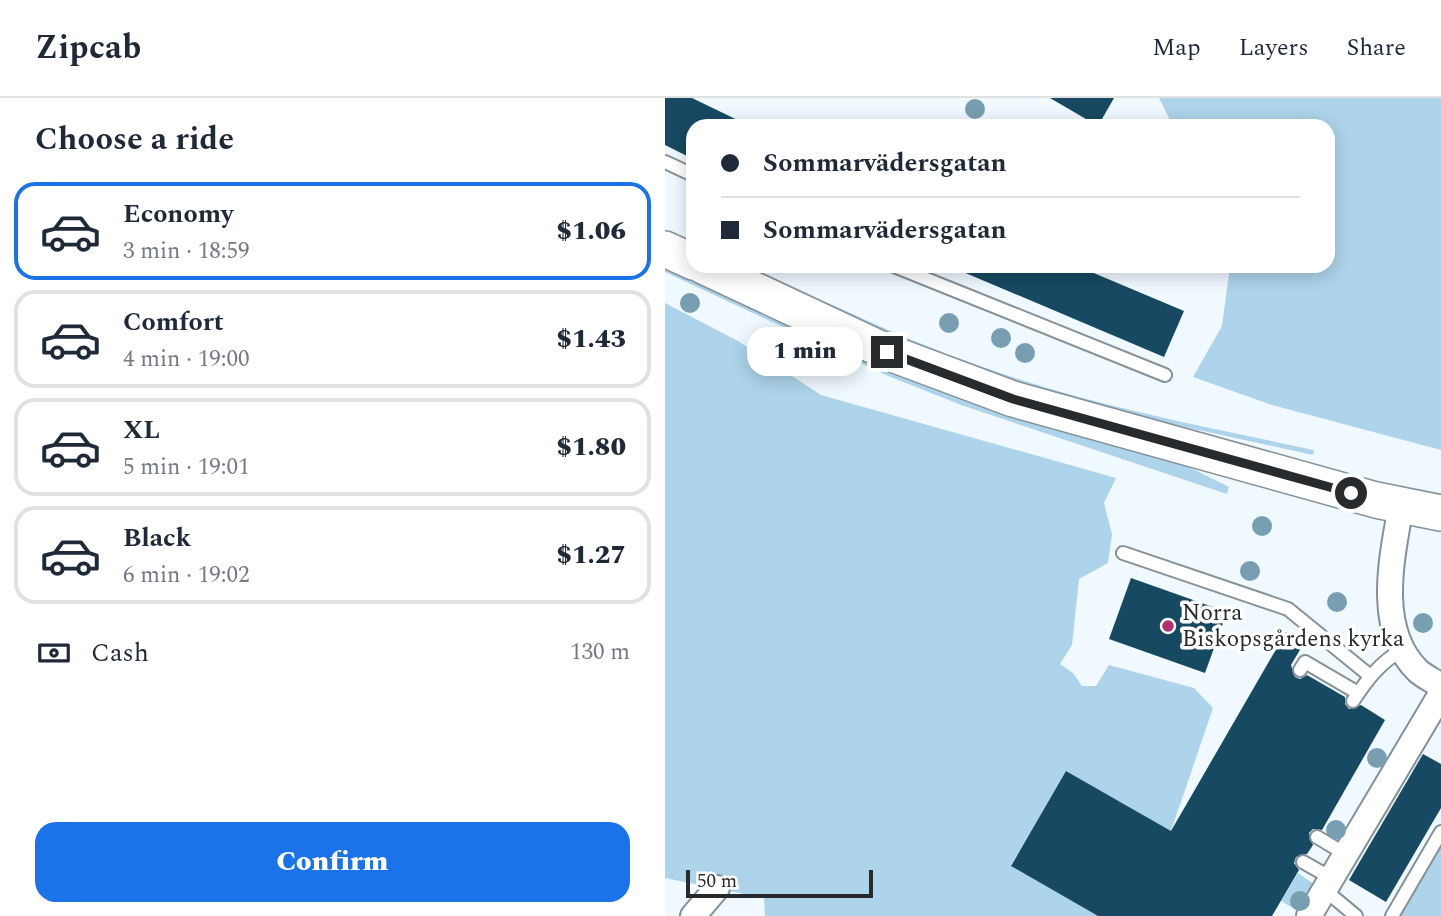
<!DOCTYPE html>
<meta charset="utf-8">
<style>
:root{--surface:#fff;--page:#f6f6f7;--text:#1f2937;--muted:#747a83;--line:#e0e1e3;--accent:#1a73e8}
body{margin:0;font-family:Spectral,serif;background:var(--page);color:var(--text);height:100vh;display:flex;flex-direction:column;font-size:26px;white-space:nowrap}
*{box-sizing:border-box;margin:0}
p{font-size:23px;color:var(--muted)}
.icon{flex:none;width:38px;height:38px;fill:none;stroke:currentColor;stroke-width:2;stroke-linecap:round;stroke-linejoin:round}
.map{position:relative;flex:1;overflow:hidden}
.panel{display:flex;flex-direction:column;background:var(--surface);width:665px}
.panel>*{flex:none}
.guide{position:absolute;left:21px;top:21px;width:649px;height:154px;border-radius:21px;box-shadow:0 4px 18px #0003;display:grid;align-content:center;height:154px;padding:0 35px;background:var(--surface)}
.scale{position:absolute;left:21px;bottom:18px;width:187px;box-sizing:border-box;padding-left:7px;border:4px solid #272b2e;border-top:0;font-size:19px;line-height:24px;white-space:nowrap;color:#272b2e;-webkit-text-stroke:5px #fff;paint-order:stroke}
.end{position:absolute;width:32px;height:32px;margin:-16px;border:9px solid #272b2e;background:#fff;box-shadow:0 0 0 4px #fff}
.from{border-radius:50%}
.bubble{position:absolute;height:49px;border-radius:21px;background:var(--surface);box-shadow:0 4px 18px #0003;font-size:23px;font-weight:800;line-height:49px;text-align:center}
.guide b{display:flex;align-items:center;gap:24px;height:66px;font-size:26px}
.guide b+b{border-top:2px solid var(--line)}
.guide i{width:18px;height:18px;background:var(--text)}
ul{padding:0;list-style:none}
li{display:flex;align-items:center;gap:21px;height:98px;margin:0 14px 10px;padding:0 21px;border:4px solid var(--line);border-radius:21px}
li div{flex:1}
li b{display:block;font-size:26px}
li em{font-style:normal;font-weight:800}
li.on{border-color:var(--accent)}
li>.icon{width:63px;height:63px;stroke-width:1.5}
h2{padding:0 35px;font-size:32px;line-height:84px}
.pay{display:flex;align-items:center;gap:18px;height:77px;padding:0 35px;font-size:26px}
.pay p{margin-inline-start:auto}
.primary-button{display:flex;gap:14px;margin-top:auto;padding:14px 35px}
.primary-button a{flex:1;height:80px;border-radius:21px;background:var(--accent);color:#fff;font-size:28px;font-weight:800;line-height:80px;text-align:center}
header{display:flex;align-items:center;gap:42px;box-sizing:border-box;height:98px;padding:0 35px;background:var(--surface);border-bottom:2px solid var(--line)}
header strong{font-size:33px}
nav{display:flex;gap:38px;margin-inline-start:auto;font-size:24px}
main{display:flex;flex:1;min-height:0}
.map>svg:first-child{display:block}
</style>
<header>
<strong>Zipcab</strong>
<nav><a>Map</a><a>Layers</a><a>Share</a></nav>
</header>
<main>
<section class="panel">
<h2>Choose a ride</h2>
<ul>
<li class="on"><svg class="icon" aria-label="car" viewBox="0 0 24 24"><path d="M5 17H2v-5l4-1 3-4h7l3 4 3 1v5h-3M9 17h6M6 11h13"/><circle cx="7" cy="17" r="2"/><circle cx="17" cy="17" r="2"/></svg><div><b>Economy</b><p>3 min · 18:59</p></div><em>$1.06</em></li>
<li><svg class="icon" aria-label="car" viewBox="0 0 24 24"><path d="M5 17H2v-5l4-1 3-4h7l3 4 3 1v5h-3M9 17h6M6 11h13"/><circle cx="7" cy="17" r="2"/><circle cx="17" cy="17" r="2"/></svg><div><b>Comfort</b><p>4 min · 19:00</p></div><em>$1.43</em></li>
<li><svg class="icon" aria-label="car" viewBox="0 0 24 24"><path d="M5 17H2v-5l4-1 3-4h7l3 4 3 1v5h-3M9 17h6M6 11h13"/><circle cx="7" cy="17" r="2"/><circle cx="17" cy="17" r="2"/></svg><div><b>XL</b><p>5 min · 19:01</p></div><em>$1.80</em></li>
<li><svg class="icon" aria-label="car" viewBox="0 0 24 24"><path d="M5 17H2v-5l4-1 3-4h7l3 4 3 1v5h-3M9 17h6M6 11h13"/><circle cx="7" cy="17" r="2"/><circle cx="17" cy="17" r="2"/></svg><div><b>Black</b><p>6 min · 19:02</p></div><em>$1.27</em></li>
</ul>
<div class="pay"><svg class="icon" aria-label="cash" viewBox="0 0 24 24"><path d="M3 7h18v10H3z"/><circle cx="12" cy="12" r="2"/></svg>Cash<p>130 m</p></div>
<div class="primary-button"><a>Confirm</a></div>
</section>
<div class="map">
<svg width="776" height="818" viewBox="0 0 776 818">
<rect width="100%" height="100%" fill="#eff9ff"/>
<g fill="#add4ea">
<path d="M494,0H776V352L607,307L528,279L557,228L565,168H663V28H508Z"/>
<path d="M0,167L349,317L526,370L564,389L562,396L296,307L221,277L0,174Z"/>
<path d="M72,168H84C169,208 254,249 344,278C443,311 547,330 649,352L648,357L460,316L353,286L240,245Z"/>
<path d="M0,205L73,243L156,297L451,380L439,405L447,436L443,465L414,481L407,547L395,566L408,575L417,588H431L444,567L529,590L548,610L506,733L401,673L346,767L433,818H100L99,800L0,780Z"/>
<path d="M776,745V818H736L774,749Z"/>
<path d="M633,775L656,791L638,816L616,803Z"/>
</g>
<g fill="#174a62">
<path d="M0,0H27L85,28H28V61L0,47Z"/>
<path d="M385,0H449L433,28Z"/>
<path d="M284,168H412L519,213L499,259Z"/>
<path d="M466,480L562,514L540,575L444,541Z"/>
<path d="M621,534L639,545L626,567L630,579L635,581L642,577L680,599V606L684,611L696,607L720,622L657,732L648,731L644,735L648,747L642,756L631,759L629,765L634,772L607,818H433L346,768L401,673L506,733Z"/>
<path d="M758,656L776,666V710L721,804L684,782Z"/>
</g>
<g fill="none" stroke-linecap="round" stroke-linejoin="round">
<g stroke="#869198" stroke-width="16">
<g id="lane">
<path d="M0,64L28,77"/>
<path d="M229,168L500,277"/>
<path d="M458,455L623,511L704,577"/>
<path d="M635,572L640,564L693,595"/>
<path d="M688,603C703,580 715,565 738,551"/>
<path d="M652,739L682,757"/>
<path d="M638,764L668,781"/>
<path d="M661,793L691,818"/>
<path d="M727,818L776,734"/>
</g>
</g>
<g stroke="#869198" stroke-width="28">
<g id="street">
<path d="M736,408C727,459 710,531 753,573C760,579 769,583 776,588"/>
<path d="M28,818L52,790"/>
<path d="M644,818L776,596"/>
</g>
</g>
<g stroke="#869198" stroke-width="38">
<g id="secondary">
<path d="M0,151L28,164"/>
<path d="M38,168L222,254L348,301L711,402L776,415"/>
</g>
</g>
<use href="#lane" stroke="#fff" stroke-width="12"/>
<use href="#street" stroke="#fff" stroke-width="24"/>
<use href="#secondary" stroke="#fff" stroke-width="35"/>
</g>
<g fill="#789fb1">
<circle cx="310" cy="11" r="10"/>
<circle cx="25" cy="205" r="10"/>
<circle cx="284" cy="225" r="10"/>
<circle cx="336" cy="240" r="10"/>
<circle cx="360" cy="255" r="10"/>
<circle cx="597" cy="428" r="10"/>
<circle cx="585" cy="473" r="10"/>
<circle cx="672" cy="504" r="10"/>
<circle cx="758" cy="525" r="10"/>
<circle cx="712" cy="660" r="10"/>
<circle cx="671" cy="732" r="10"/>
<circle cx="635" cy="803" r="10"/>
</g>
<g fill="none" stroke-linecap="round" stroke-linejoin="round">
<path stroke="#272b2e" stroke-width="9" d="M222,254L348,301L686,395"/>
</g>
<circle fill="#b32e73" stroke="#fff" stroke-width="2.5" cx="503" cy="528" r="7"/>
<g text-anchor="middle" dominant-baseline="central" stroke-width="7" stroke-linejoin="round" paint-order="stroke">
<g font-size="23" fill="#272b2e" stroke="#fff" text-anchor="start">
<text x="517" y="515">Norra<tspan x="517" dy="26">Biskopsgårdens kyrka</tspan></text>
</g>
</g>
</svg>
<div class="scale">50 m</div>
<i class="end from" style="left:686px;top:395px"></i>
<i class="end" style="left:222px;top:254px"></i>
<div class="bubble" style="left:82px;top:229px;width:116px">1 min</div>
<div class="guide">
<b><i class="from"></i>Sommarvädersgatan</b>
<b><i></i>Sommarvädersgatan</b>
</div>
</div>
</main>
